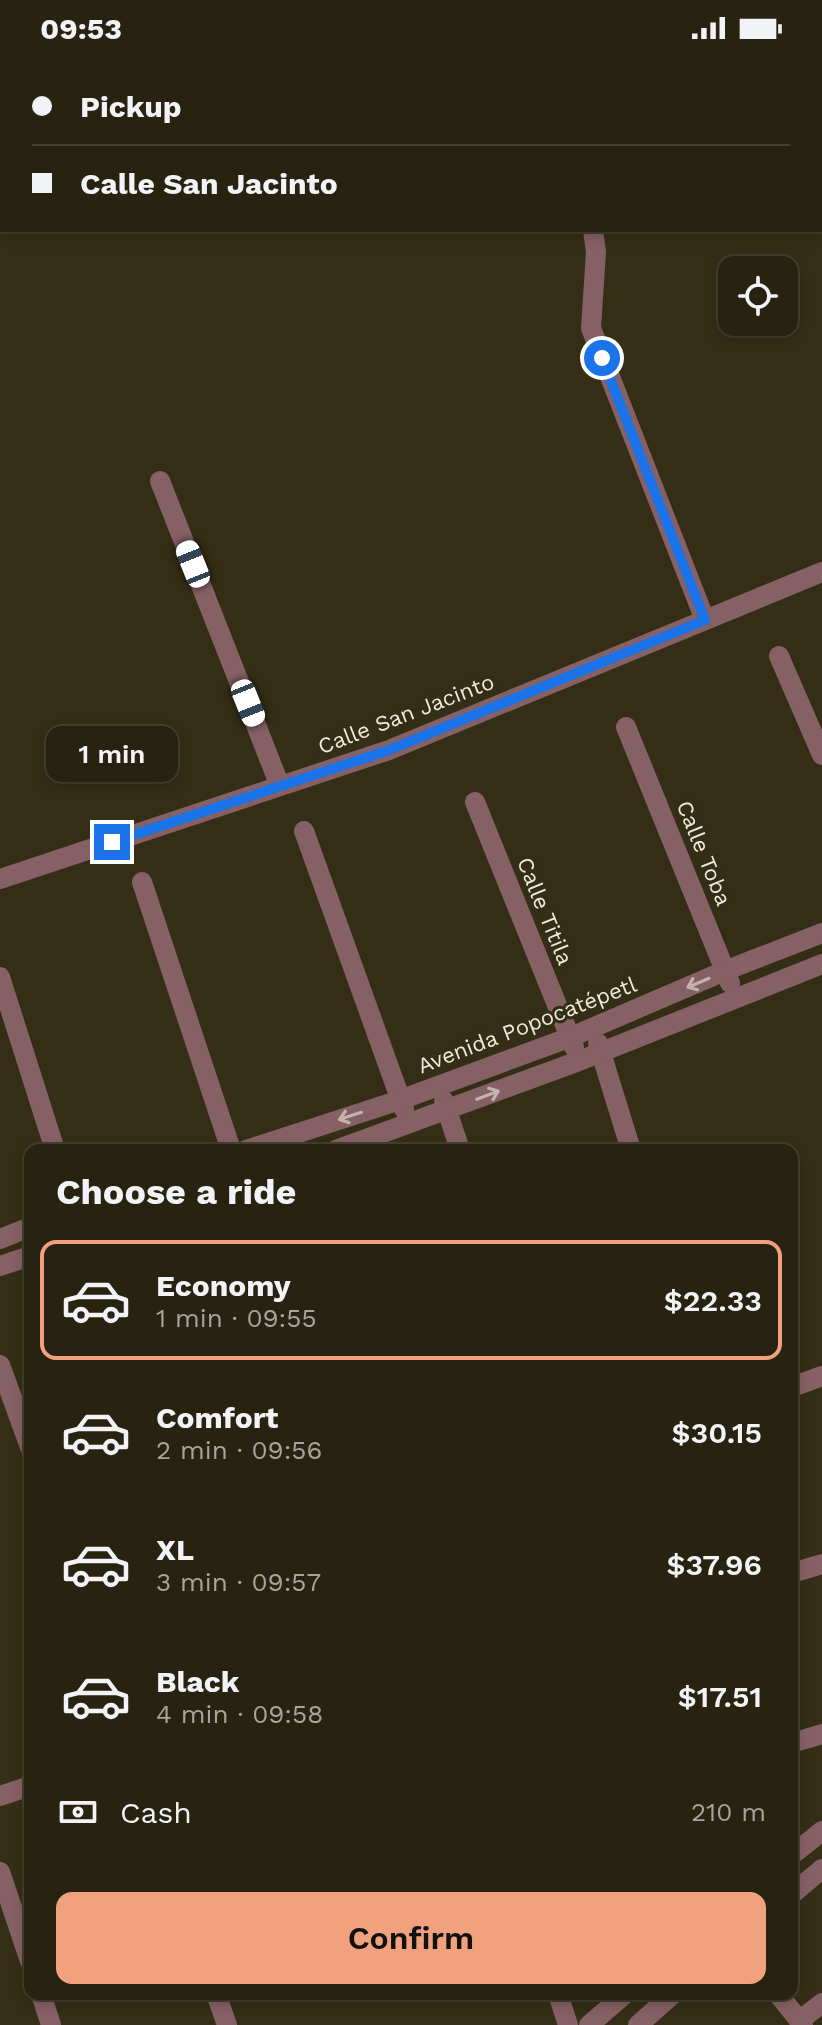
<!DOCTYPE html>
<meta charset="utf-8">
<style>
:root{--surface:#282210;--page:#342f1e;--text:#f1f3f6;--muted:#a5a49f;--line:#443f30;--accent:#f2a17e}
body{margin:0;font-family:"Work Sans",sans-serif;background:var(--page);color:var(--text);height:100vh;display:flex;flex-direction:column;font-size:30px;white-space:nowrap}
*{box-sizing:border-box;margin:0}
p{font-size:26px;color:var(--muted)}
.icon{flex:none;width:44px;height:44px;fill:none;stroke:currentColor;stroke-width:2;stroke-linecap:round;stroke-linejoin:round}
.map{position:relative;flex:1;overflow:hidden}
.details{position:absolute;left:24px;top:1088px;width:774px;height:856px;display:flex;flex-direction:column;background:var(--surface);border-radius:16px;box-shadow:0 4px 12px #0003,0 0 0 2px var(--line)}
.details>*{flex:none}
.banner{position:absolute;left:0px;top:0px;width:822px;height:176px;box-shadow:0 4px 12px #0003,0 0 0 2px var(--line);display:grid;align-content:center;height:176px;padding:0 32px;background:var(--surface)}
.controls{position:absolute;left:718px;top:200px;display:grid;gap:16px}
.controls a{display:grid;place-items:center;width:80px;height:80px;border-radius:16px;background:var(--surface);box-shadow:0 4px 12px #0003,0 0 0 2px var(--line);font-size:40px}
.end{position:absolute;width:36px;height:36px;margin:-18px;border:10px solid #1a73e8;background:#fff;box-shadow:0 0 0 4px #fff}
.from{border-radius:50%}
.bubble{position:absolute;height:56px;border-radius:16px;background:var(--surface);box-shadow:0 4px 12px #0003,0 0 0 2px var(--line);font-size:26px;font-weight:600;line-height:56px;text-align:center}
.car{position:absolute;width:24px;height:48px;margin:-24px -12px;border-radius:10px;box-shadow:0 0 6px 2px #0007;background:linear-gradient(#fff 24%,#345 0 40%,#fff 0 76%,#345 0 86%,#fff 0)}
.banner b{display:flex;align-items:center;gap:28px;height:76px;font-size:30px}
.banner b+b{border-top:2px solid var(--line)}
.banner i{width:20px;height:20px;background:var(--text)}
ul{padding:0;list-style:none}
li{display:flex;align-items:center;gap:24px;height:120px;margin:0 16px 12px;padding:0 16px;border:4px solid transparent;border-radius:16px}
li div{flex:1}
li b{display:block;font-size:30px}
li em{font-style:normal;font-weight:600}
li.current{border-color:var(--accent)}
li>.icon{width:72px;height:72px;stroke-width:1.5}
h2{padding:0 32px;font-size:36px;line-height:96px}
.pay{display:flex;align-items:center;gap:20px;height:88px;padding:0 32px;font-size:30px}
.pay p{margin-inline-start:auto}
.cta{display:flex;gap:16px;margin-top:auto;padding:16px 32px}
.cta a{flex:1;height:92px;border-radius:16px;background:var(--accent);color:#111;font-size:32px;font-weight:600;line-height:92px;text-align:center}
.status{display:flex;justify-content:space-between;align-items:center;height:56px;padding:0 40px;background:var(--surface);direction:ltr}
.status svg{height:22px;fill:currentColor}
.map>svg:first-child{display:block}
</style>
<div class="status"><b>09:53</b><svg viewBox="0 0 49 12"><path d="M0 12V9h3v3zM5 12V6h3v6zM10 12V3h3v9zM15 12V0h3v12zM26 1h20v11H26zM47 4h2v5h-2z"/></svg></div>
<div class="map">
<svg width="822" height="1969" viewBox="0 0 822 1969">
<rect width="100%" height="100%" fill="#352e16"/>
<g fill="none" stroke-linecap="round" stroke-linejoin="round">
<g stroke="#856064" stroke-width="20">
<path d="M163,0L166,2"/>
<path d="M820,63L822,62"/>
<path d="M593,174L596,196L591,272L705,564"/>
<path d="M160,425L280,730"/>
<path d="M779,600L822,699"/>
<path d="M626,671L730,927"/>
<path d="M475,746L574,991"/>
<path d="M304,775L404,1053"/>
<path d="M0,823L389,694L822,516"/>
<path d="M142,826L231,1094"/>
<path d="M0,921L55,1094"/>
<path d="M598,987L631,1094"/>
<path d="M444,1045L460,1094"/>
<path d="M246,1094L400,1044L571,981L727,914L822,877"/>
<path d="M336,1094L579,1005L822,908"/>
<path d="M0,1183L30,1171"/>
<path d="M0,1210L30,1200"/>
<path d="M0,1309L30,1391"/>
<path d="M792,1331L822,1320"/>
<path d="M792,1517L822,1508"/>
<path d="M792,1687L822,1678"/>
<path d="M0,1740L30,1730"/>
<path d="M792,1799L822,1775"/>
<path d="M0,1816L30,1905"/>
<path d="M792,1838L822,1813"/>
<path d="M41,1938L51,1969"/>
<path d="M216,1938L227,1969"/>
<path d="M558,1938L568,1969"/>
<path d="M778,1938L803,1969"/>
<path d="M799,1965L822,1947"/>
<path d="M589,1969L625,1938"/>
<path d="M638,1969L673,1938"/>
</g>
</g>
<defs><path id="oneway-shaft" d="M-6 0H5M1.5-3L5.5 0L1.5 3" fill="none" stroke-width="1.6" stroke-linecap="round" stroke-linejoin="round" transform="scale(2)"/></defs>
<g stroke="#c4b3ac">
<use href="#oneway-shaft" transform="translate(698 927) rotate(157)"/>
<use href="#oneway-shaft" transform="translate(488 1039) rotate(-21)"/>
<use href="#oneway-shaft" transform="translate(350 1060) rotate(162)"/>
</g>
<g fill="none" stroke-linecap="round" stroke-linejoin="round">
<path stroke="#1a73e8" stroke-width="10" d="M112,786L389,694L705,564L602,302"/>
</g>
<g text-anchor="middle" dominant-baseline="central" stroke-width="6" stroke-linejoin="round" paint-order="stroke">
<g font-size="22" fill="#eeeadc" stroke="#352e16">
<text transform="translate(406 658) rotate(-21)">Calle San Jacinto</text>
<text transform="translate(704 797) rotate(68)">Calle Toba</text>
<text transform="translate(545 855) rotate(68)">Calle Titila</text>
<text transform="translate(527 969) rotate(-21)">Avenida Popocatépetl</text>
</g>
</g>
</svg>
<div class="controls">
<a><svg class="icon" aria-label="locate" viewBox="0 0 24 24"><circle cx="12" cy="12" r="6"/><path d="M12 2v4M12 18v4M2 12h4M18 12h4"/></svg></a>
</div>
<i class="end from" style="left:602px;top:302px"></i>
<i class="end" style="left:112px;top:786px"></i>
<div class="bubble" style="left:46px;top:670px;width:132px">1 min</div>
<i class="car" style="left:193px;top:508px;rotate:338deg"></i>
<i class="car" style="left:248px;top:647px;rotate:158deg"></i>
<div class="banner">
<b><i class="from"></i>Pickup</b>
<b><i></i>Calle San Jacinto</b>
</div>
<section class="details">
<h2>Choose a ride</h2>
<ul>
<li class="current"><svg class="icon" aria-label="car" viewBox="0 0 24 24"><path d="M5 17H2v-5l4-1 3-4h7l3 4 3 1v5h-3M9 17h6M6 11h13"/><circle cx="7" cy="17" r="2"/><circle cx="17" cy="17" r="2"/></svg><div><b>Economy</b><p>1 min · 09:55</p></div><em>$22.33</em></li>
<li><svg class="icon" aria-label="car" viewBox="0 0 24 24"><path d="M5 17H2v-5l4-1 3-4h7l3 4 3 1v5h-3M9 17h6M6 11h13"/><circle cx="7" cy="17" r="2"/><circle cx="17" cy="17" r="2"/></svg><div><b>Comfort</b><p>2 min · 09:56</p></div><em>$30.15</em></li>
<li><svg class="icon" aria-label="car" viewBox="0 0 24 24"><path d="M5 17H2v-5l4-1 3-4h7l3 4 3 1v5h-3M9 17h6M6 11h13"/><circle cx="7" cy="17" r="2"/><circle cx="17" cy="17" r="2"/></svg><div><b>XL</b><p>3 min · 09:57</p></div><em>$37.96</em></li>
<li><svg class="icon" aria-label="car" viewBox="0 0 24 24"><path d="M5 17H2v-5l4-1 3-4h7l3 4 3 1v5h-3M9 17h6M6 11h13"/><circle cx="7" cy="17" r="2"/><circle cx="17" cy="17" r="2"/></svg><div><b>Black</b><p>4 min · 09:58</p></div><em>$17.51</em></li>
</ul>
<div class="pay"><svg class="icon" aria-label="cash" viewBox="0 0 24 24"><path d="M3 7h18v10H3z"/><circle cx="12" cy="12" r="2"/></svg>Cash<p>210 m</p></div>
<div class="cta"><a>Confirm</a></div>
</section>
</div>
